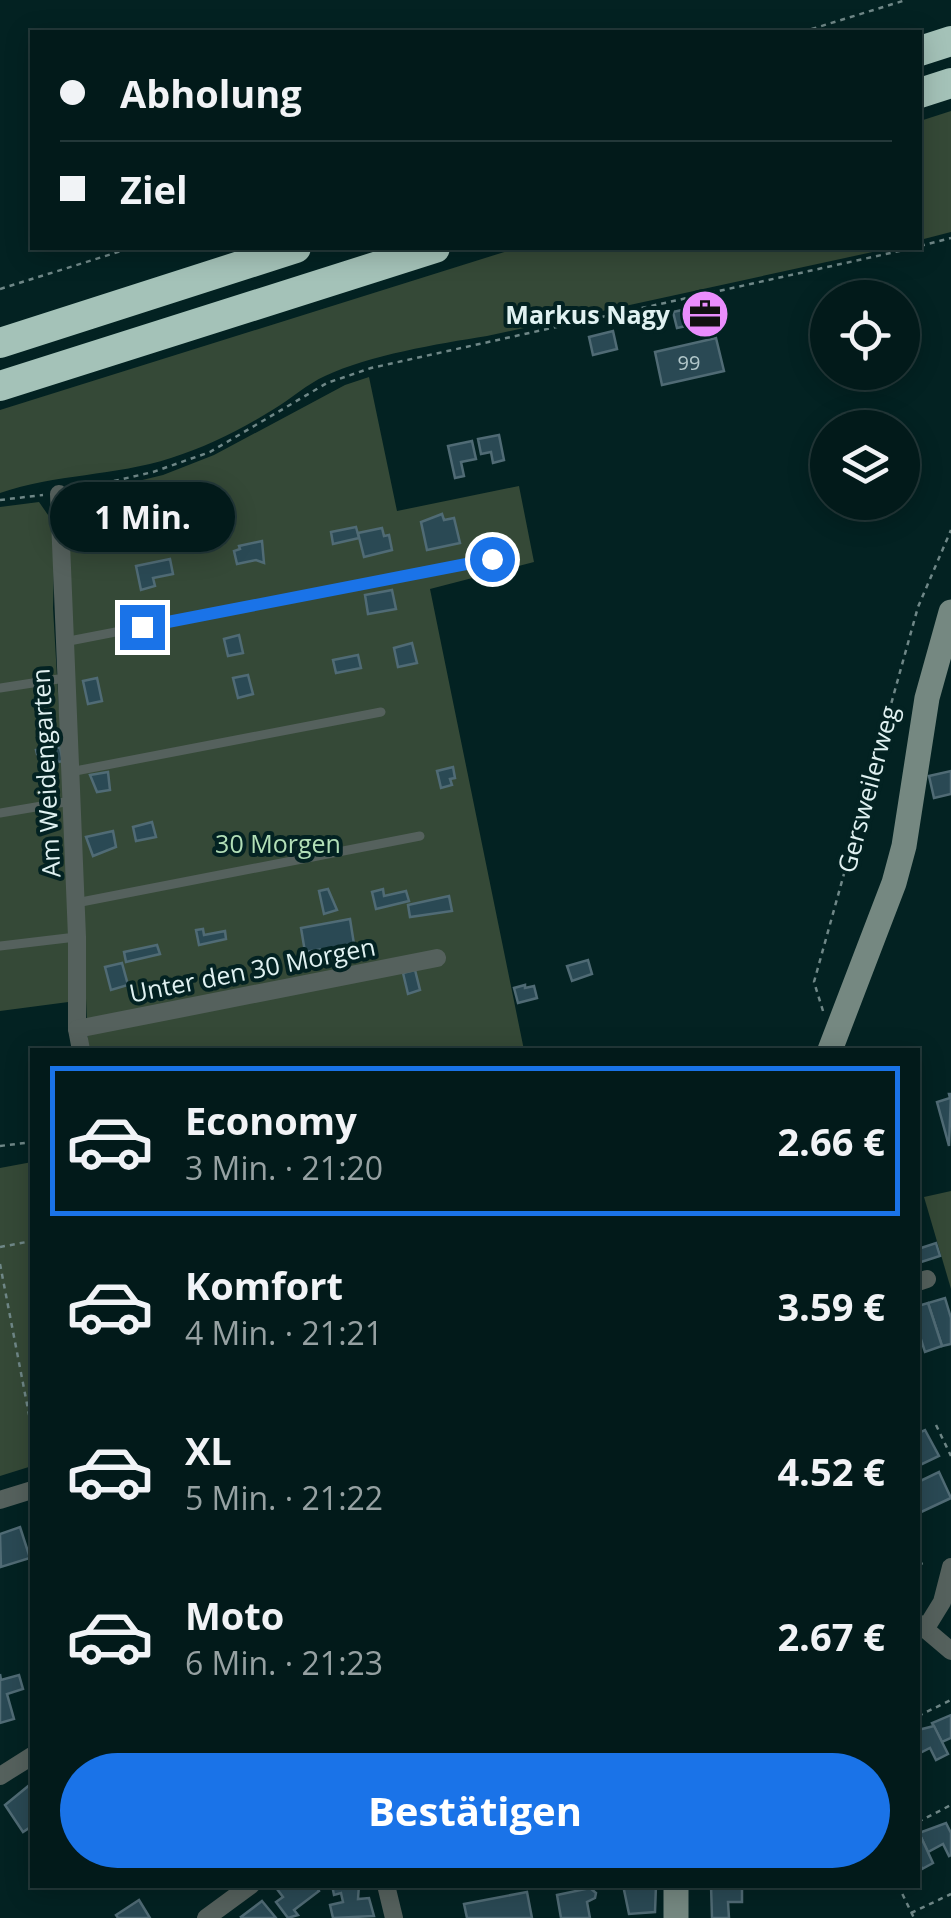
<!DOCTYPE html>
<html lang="de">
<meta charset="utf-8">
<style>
:root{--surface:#021a1a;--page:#0c2323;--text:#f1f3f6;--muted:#96a1a2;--line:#233839;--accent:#1a73e8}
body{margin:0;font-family:"Open Sans",sans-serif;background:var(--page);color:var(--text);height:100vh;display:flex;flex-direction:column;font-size:38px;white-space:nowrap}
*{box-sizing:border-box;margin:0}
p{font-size:32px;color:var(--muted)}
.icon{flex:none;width:55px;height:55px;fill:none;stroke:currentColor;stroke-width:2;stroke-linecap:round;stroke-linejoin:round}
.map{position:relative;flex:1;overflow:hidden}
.drawer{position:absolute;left:30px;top:1048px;width:890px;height:840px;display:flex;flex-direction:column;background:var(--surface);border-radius:0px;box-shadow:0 5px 25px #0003,0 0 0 2px var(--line)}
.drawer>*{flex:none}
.hud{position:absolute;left:30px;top:30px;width:892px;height:220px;border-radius:0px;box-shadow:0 5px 25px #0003,0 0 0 2px var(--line);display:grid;align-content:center;height:220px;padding:0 30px;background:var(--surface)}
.buttons{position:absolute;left:810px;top:280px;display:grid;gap:20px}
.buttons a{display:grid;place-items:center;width:110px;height:110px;border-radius:50%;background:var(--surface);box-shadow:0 5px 25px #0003,0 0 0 2px var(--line);font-size:50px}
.end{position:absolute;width:45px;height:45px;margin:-22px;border:12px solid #1a73e8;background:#fff;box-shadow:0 0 0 5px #fff}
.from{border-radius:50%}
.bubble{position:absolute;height:70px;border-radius:35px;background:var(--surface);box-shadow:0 5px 25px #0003,0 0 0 2px var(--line);font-size:32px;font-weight:700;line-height:70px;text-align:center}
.hud b{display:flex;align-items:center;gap:35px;height:95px;font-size:38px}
.hud b+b{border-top:2px solid var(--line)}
.hud i{width:25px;height:25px;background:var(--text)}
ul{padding:18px 0 0;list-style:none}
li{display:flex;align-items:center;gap:30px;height:150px;margin:0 20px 15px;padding:0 10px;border:5px solid transparent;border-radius:0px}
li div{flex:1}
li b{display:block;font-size:38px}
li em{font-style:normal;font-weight:700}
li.current{border-color:var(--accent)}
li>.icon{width:90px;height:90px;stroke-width:1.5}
.action{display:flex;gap:20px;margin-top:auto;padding:20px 30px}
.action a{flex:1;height:115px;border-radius:60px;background:var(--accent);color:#fff;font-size:40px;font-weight:700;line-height:115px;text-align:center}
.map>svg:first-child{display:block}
</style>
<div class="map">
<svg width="951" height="1918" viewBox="0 0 951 1918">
<rect width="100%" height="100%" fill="#032222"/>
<g fill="#354937">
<path d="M951,111V232L920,240V121Z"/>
<path d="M517,248H891L487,336C437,344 370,355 325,376C307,384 291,399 274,409C242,429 207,447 171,458C115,476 55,474 0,493V410Z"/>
<path d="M369,377L397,511L519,486L534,562L430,589L524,1050H88L67,511L72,497L163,475L214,455L345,385Z"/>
<path d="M39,502L55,525L53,608L76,1001L0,1011V507Z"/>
<path d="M32,1162V1466L0,1476V1168Z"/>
<path d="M951,1191V1289L924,1197Z"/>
</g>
<g fill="#2a4954" stroke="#506b75" stroke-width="2.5">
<path d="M710,304L714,320L677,328L673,312Z"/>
<path d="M613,331L617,349L593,355L589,337Z"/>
<path d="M716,338L724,371L662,385L655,352Z"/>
<path d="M499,435L504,460L493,463L491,452L481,454L478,439Z"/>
<path d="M472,441L476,459L461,462L464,476L455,478L448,446Z"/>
<path d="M442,514L444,520L454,518L460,543L427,550L421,522Z"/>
<path d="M356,527L359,538L333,544L331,532Z"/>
<path d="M382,528L384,536L389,535L392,550L364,557L358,533Z"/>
<path d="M262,541L264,563L256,560L237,564L234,551L240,549L239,546Z"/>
<path d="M170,559L173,574L153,578L155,586L141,590L136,566Z"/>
<path d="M392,590L396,609L368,614L365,595Z"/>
<path d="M239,635L243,653L228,656L224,639Z"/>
<path d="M412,643L417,663L398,667L394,648Z"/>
<path d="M358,655L361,668L336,673L333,660Z"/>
<path d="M248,675L253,694L238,698L233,678Z"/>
<path d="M97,678L102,701L88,704L83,681Z"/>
<path d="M52,747L60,748L63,761L48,764L46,752L37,754L36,750Z"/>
<path d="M453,767L455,778L450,779L452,785L441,788L437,771Z"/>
<path d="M951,771V794L934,798L929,776Z"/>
<path d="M108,772L110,790L97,792L90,775Z"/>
<path d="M152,822L156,837L136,841L133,827Z"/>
<path d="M113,831L116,847L93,856L86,837Z"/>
<path d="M328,889L337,910L324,914L319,891Z"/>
<path d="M383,889L384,896L406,891L409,901L376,909L372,892Z"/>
<path d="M449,896L452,911L410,917L408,905Z"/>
<path d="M350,919L354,944L305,952L301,928Z"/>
<path d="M203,929L204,935L225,931L226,939L199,945L196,930Z"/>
<path d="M157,945L160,954L126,962L124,952Z"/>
<path d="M588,960L592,974L572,981L567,966Z"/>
<path d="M122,963L128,985L111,990L105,967Z"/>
<path d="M415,970L420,990L408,994L403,973Z"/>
<path d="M525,985V988L534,986L537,998L518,1003L514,988Z"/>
<path d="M949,1094H951L949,1146L937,1102L950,1098Z"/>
<path d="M936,1243L940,1256L918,1263V1249Z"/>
<path d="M945,1298L951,1318V1344L942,1346L928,1303Z"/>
<path d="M928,1303L942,1346L925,1352L918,1330V1306Z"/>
<path d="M925,1430L939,1456L918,1466V1433Z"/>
<path d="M939,1472L951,1498L919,1513L918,1482Z"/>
<path d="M20,1527L30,1558L1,1567L0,1534Z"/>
<path d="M0,1674L1,1680L19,1675L23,1689L7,1694L14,1719L0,1723Z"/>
<path d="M951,1715V1738L942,1742L932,1723Z"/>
<path d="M934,1726L948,1754L936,1760L930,1748L918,1754V1730Z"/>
<path d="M32,1783V1826L23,1832L5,1805Z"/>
<path d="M946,1823L951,1833V1855L949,1856L943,1844L928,1852L919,1833Z"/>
<path d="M920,1835L933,1863L922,1869L918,1859Z"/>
<path d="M283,1885H315L319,1891L294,1910L298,1915L288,1918L276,1902L283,1897L277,1889Z"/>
<path d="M332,1885H359L358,1899L369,1898L374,1916L333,1918L330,1905L343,1902L341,1893L334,1895Z"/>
<path d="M623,1885H656L655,1912L629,1914Z"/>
<path d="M711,1885H742V1902H728L729,1918H712Z"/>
<path d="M590,1888L596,1893L595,1898L587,1902L590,1918H561L557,1895Z"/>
<path d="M527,1892L532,1918H467L464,1904Z"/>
<path d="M139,1900L150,1918H118L116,1915Z"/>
<path d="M262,1901L276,1918H242L241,1917Z"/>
</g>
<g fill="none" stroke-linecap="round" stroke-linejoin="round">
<g stroke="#6f8787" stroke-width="2.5" stroke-dasharray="5 5" stroke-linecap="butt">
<path d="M802,32L906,0"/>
<path d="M920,246L951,238"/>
<path d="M0,289L131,248"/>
<path d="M75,490L153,472L210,452L327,383L371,368L913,248"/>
<path d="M0,500L43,495"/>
<path d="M823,1011L814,982L918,607L951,530"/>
<path d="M0,1146L32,1142"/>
<path d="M0,1247L32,1241"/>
<path d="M0,1264L32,1430"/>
<path d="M936,1425L951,1456"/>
<path d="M918,1565L923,1563"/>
<path d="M918,1716L951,1700"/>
<path d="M918,1822L951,1805"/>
<path d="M898,1885L914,1918"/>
<path d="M911,1913L951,1894"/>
</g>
<g stroke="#55615d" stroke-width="9">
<path d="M64,642L492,559"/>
<path d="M0,688L65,678"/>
<path d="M70,772L381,712"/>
<path d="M0,813L71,801"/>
<path d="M76,903L420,836"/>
<path d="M0,946L76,937"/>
</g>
<g stroke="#55615d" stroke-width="18">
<path d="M59,494L77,937V1029L81,1050"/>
<path d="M77,1029L437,958"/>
<path d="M918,1282L927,1279"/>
<path d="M0,1500L32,1490"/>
<path d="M918,1623L951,1651"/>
<path d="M926,1628L942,1602L951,1567"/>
<path d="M0,1776L32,1756"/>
<path d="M386,1885L394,1918"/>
<path d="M206,1918L251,1885"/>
</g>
<g stroke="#758881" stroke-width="25">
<path d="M830,1050L894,883L904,846L927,698L951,612"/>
<path d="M676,1885V1918"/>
</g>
<g stroke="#a4c2b8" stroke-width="30">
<path d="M920,51L951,41"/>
<path d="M920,93L951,83"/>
<path d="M0,343L296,248"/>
<path d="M0,386L435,248"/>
</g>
</g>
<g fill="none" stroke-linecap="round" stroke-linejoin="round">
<path stroke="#1a73e8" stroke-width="12" d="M142,627L492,559"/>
</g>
<defs>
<g id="office-disc" transform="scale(2.5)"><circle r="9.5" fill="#ea8dfd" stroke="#032222"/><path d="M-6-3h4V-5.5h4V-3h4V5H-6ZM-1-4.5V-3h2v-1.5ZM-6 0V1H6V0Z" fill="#111"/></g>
</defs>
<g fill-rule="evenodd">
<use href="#office-disc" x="705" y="314"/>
</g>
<g text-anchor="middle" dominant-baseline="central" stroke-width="8" stroke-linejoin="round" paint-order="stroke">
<g font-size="20" fill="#b2c7ca">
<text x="689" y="362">99</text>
</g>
<g font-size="25" font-weight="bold" fill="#e0f1f1" stroke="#032222" text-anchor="end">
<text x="670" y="314">Markus Nagy</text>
</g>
<g font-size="25" fill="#e0f1f1" stroke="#032222">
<text transform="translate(45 773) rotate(-93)">Am Weidengarten</text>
<text transform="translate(867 789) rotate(-75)">Gersweilerweg</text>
<text transform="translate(252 969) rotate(-11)">Unter den 30 Morgen</text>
</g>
<g font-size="25" fill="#b2dfb7" stroke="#032222">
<text x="278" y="843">30 Morgen</text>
</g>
</g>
</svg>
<div class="buttons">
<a><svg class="icon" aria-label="locate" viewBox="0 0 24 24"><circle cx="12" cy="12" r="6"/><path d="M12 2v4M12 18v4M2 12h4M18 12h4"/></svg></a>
<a><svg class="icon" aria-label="layers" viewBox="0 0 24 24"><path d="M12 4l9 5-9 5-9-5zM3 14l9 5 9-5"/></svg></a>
</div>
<i class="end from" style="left:492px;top:559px"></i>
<i class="end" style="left:142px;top:627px"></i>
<div class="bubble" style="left:50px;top:482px;width:185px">1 Min.</div>
<div class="hud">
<b><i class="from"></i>Abholung</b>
<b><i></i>Ziel</b>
</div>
<section class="drawer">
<ul>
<li class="current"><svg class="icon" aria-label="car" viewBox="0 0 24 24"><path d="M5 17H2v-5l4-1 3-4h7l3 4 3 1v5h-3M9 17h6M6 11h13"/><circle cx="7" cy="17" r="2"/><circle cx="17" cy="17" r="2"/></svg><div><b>Economy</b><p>3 Min. · 21:20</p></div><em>2.66 €</em></li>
<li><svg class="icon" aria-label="car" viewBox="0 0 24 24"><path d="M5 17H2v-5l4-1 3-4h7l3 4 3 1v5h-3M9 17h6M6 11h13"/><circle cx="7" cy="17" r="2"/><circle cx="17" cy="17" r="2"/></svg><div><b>Komfort</b><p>4 Min. · 21:21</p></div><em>3.59 €</em></li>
<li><svg class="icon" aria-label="car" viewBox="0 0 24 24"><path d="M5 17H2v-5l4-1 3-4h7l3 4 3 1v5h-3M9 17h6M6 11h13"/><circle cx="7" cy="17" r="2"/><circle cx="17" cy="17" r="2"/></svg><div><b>XL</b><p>5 Min. · 21:22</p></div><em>4.52 €</em></li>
<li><svg class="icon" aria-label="car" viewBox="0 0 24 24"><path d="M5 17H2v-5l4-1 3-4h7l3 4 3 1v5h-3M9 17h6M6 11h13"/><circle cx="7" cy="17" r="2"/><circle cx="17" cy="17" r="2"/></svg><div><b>Moto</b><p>6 Min. · 21:23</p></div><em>2.67 €</em></li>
</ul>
<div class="action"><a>Bestätigen</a></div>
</section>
</div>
